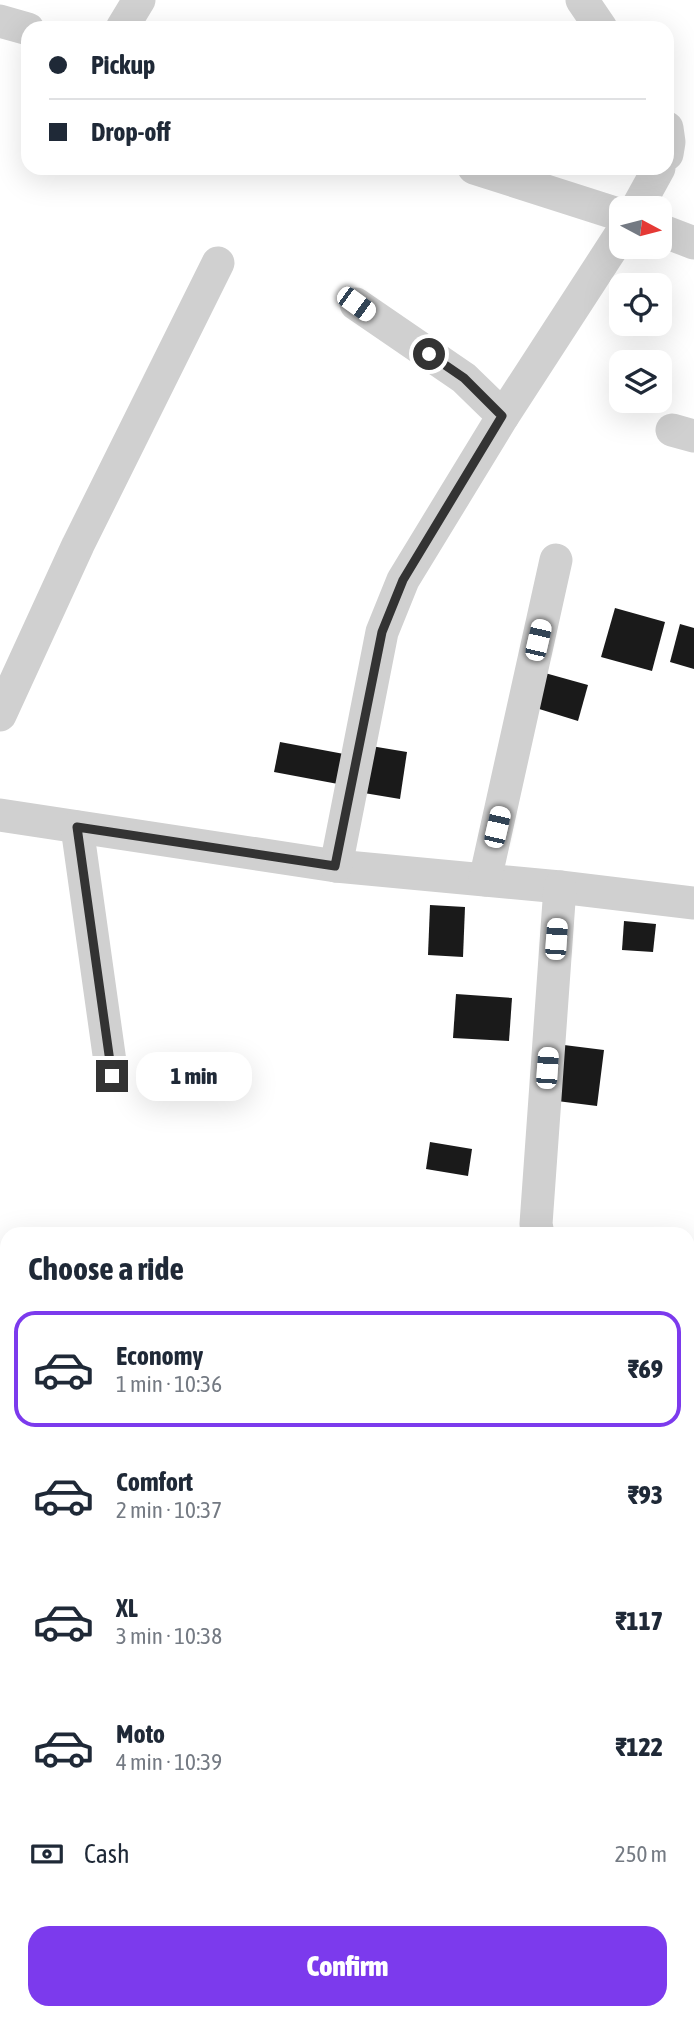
<!DOCTYPE html>
<meta charset="utf-8">
<style>
:root{--surface:#fff;--page:#f6f6f7;--text:#1f2937;--muted:#747a83;--line:#e0e1e3;--accent:#7c3aed}
body{margin:0;font-family:"Asap Condensed",sans-serif;background:var(--page);color:var(--text);height:100vh;display:flex;flex-direction:column;font-size:26px;white-space:nowrap}
*{box-sizing:border-box;margin:0}
p{font-size:23px;color:var(--muted)}
.icon{flex:none;width:38px;height:38px;fill:none;stroke:currentColor;stroke-width:2;stroke-linecap:round;stroke-linejoin:round}
.map{position:relative;flex:1;overflow:hidden}
.panel{position:absolute;left:0px;top:1227px;width:695px;height:793px;display:flex;flex-direction:column;background:var(--surface);border-radius:21px 21px 0 0;box-shadow:0 7px 28px #0002}
.panel>*{flex:none}
.hud{position:absolute;left:21px;top:21px;width:653px;height:154px;border-radius:21px;box-shadow:0 7px 28px #0002;display:grid;align-content:center;height:154px;padding:0 28px;background:var(--surface)}
.needle{width:46px;rotate:97deg}
.tools{position:absolute;left:609px;top:196px;display:grid;gap:14px}
.tools a{display:grid;place-items:center;width:63px;height:63px;border-radius:14px;background:var(--surface);box-shadow:0 7px 28px #0002;font-size:35px}
.end{position:absolute;width:32px;height:32px;margin:-16px;border:9px solid #333;background:#fff;box-shadow:0 0 0 4px #fff}
.from{border-radius:50%}
.bubble{position:absolute;height:49px;border-radius:21px;background:var(--surface);box-shadow:0 7px 28px #0002;font-size:23px;font-weight:800;line-height:49px;text-align:center}
.car{position:absolute;width:21px;height:42px;margin:-21px -10px;border-radius:9px;box-shadow:0 0 5px 2px #0007;background:linear-gradient(#fff 24%,#345 0 40%,#fff 0 76%,#345 0 86%,#fff 0)}
.hud b{display:flex;align-items:center;gap:24px;height:66px;font-size:26px}
.hud b+b{border-top:2px solid var(--line)}
.hud i{width:18px;height:18px;background:var(--text)}
ul{padding:0;list-style:none}
li{display:flex;align-items:center;gap:21px;height:116px;margin:0 14px 10px;padding:0 14px;border:4px solid transparent;border-radius:21px}
li div{flex:1}
li b{display:block;font-size:26px}
li em{font-style:normal;font-weight:800}
li.active{border-color:var(--accent)}
li>.icon{width:63px;height:63px;stroke-width:1.5}
h2{padding:0 28px;font-size:32px;line-height:84px}
.pay{display:flex;align-items:center;gap:18px;height:77px;padding:0 28px;font-size:26px}
.pay p{margin-inline-start:auto}
.cta{display:flex;gap:14px;margin-top:auto;padding:14px 28px}
.cta a{flex:1;height:80px;border-radius:21px;background:var(--accent);color:#fff;font-size:28px;font-weight:800;line-height:80px;text-align:center}
.map>svg:first-child{display:block}
</style>
<div class="map">
<svg width="694" height="2018" viewBox="0 0 694 2018">
<rect width="100%" height="100%" fill="#fff"/>
<g fill="#1a1a1a">
<path d="M615,608L665,622L652,671L601,657Z"/>
<path d="M680,624L694,628V669L670,662Z"/>
<path d="M545,673L588,685L578,721L536,708Z"/>
<path d="M280,742L344,754L338,784L274,772Z"/>
<path d="M371,746L407,752L400,799L364,793Z"/>
<path d="M430,905L465,907L463,957L428,955Z"/>
<path d="M624,921L656,924L653,952L622,950Z"/>
<path d="M456,994L512,998L509,1041L453,1038Z"/>
<path d="M564,1045L604,1050L597,1106L557,1101Z"/>
<path d="M430,1142L472,1149L468,1176L426,1169Z"/>
</g>
<g fill="none" stroke-linecap="round" stroke-linejoin="round">
<g stroke="#d0d0d0" stroke-width="33">
<path d="M582,0L601,28"/>
<path d="M0,21L28,29"/>
<path d="M122,28L139,0"/>
<path d="M667,128L669,142L667,154"/>
<path d="M474,168L621,215"/>
<path d="M637,208L659,168"/>
<path d="M660,230L694,243"/>
<path d="M356,304L464,378L503,416"/>
<path d="M672,430L694,436"/>
<path d="M0,715L78,545L218,263"/>
<path d="M0,815L336,866L560,887L694,903"/>
<path d="M77,827L112,1076"/>
<path d="M336,866L382,632L403,580L503,416L621,234"/>
<path d="M485,880L556,560"/>
<path d="M538,1234L536,1224L560,887"/>
<path d="M688,1306L694,1308"/>
</g>
</g>
<g fill="none" stroke-linecap="round" stroke-linejoin="round">
<path stroke="#333" stroke-width="9" d="M112,1076L77,827L335,866L382,632L403,580L502,416L464,378L429,354"/>
</g>
</svg>
<div class="tools">
<a><svg class="needle" viewBox="-14 -14 28 28"><path d="M0-13l5 13h-10z" fill="#e53935"/><path d="M0 13l5-13h-10z" fill="#747a83"/></svg></a>
<a><svg class="icon" aria-label="locate" viewBox="0 0 24 24"><circle cx="12" cy="12" r="6"/><path d="M12 2v4M12 18v4M2 12h4M18 12h4"/></svg></a>
<a><svg class="icon" aria-label="layers" viewBox="0 0 24 24"><path d="M12 4l9 5-9 5-9-5zM3 14l9 5 9-5"/></svg></a>
</div>
<i class="end from" style="left:429px;top:354px"></i>
<i class="end" style="left:112px;top:1076px"></i>
<div class="bubble" style="left:136px;top:1052px;width:116px">1 min</div>
<i class="car" style="left:356px;top:304px;rotate:126deg"></i>
<i class="car" style="left:538px;top:640px;rotate:13deg"></i>
<i class="car" style="left:497px;top:827px;rotate:13deg"></i>
<i class="car" style="left:556px;top:939px;rotate:4deg"></i>
<i class="car" style="left:547px;top:1068px;rotate:4deg"></i>
<div class="hud">
<b><i class="from"></i>Pickup</b>
<b><i></i>Drop-off</b>
</div>
<section class="panel">
<h2>Choose a ride</h2>
<ul>
<li class="active"><svg class="icon" aria-label="car" viewBox="0 0 24 24"><path d="M5 17H2v-5l4-1 3-4h7l3 4 3 1v5h-3M9 17h6M6 11h13"/><circle cx="7" cy="17" r="2"/><circle cx="17" cy="17" r="2"/></svg><div><b>Economy</b><p>1 min · 10:36</p></div><em>₹69</em></li>
<li><svg class="icon" aria-label="car" viewBox="0 0 24 24"><path d="M5 17H2v-5l4-1 3-4h7l3 4 3 1v5h-3M9 17h6M6 11h13"/><circle cx="7" cy="17" r="2"/><circle cx="17" cy="17" r="2"/></svg><div><b>Comfort</b><p>2 min · 10:37</p></div><em>₹93</em></li>
<li><svg class="icon" aria-label="car" viewBox="0 0 24 24"><path d="M5 17H2v-5l4-1 3-4h7l3 4 3 1v5h-3M9 17h6M6 11h13"/><circle cx="7" cy="17" r="2"/><circle cx="17" cy="17" r="2"/></svg><div><b>XL</b><p>3 min · 10:38</p></div><em>₹117</em></li>
<li><svg class="icon" aria-label="car" viewBox="0 0 24 24"><path d="M5 17H2v-5l4-1 3-4h7l3 4 3 1v5h-3M9 17h6M6 11h13"/><circle cx="7" cy="17" r="2"/><circle cx="17" cy="17" r="2"/></svg><div><b>Moto</b><p>4 min · 10:39</p></div><em>₹122</em></li>
</ul>
<div class="pay"><svg class="icon" aria-label="cash" viewBox="0 0 24 24"><path d="M3 7h18v10H3z"/><circle cx="12" cy="12" r="2"/></svg>Cash<p>250 m</p></div>
<div class="cta"><a>Confirm</a></div>
</section>
</div>
